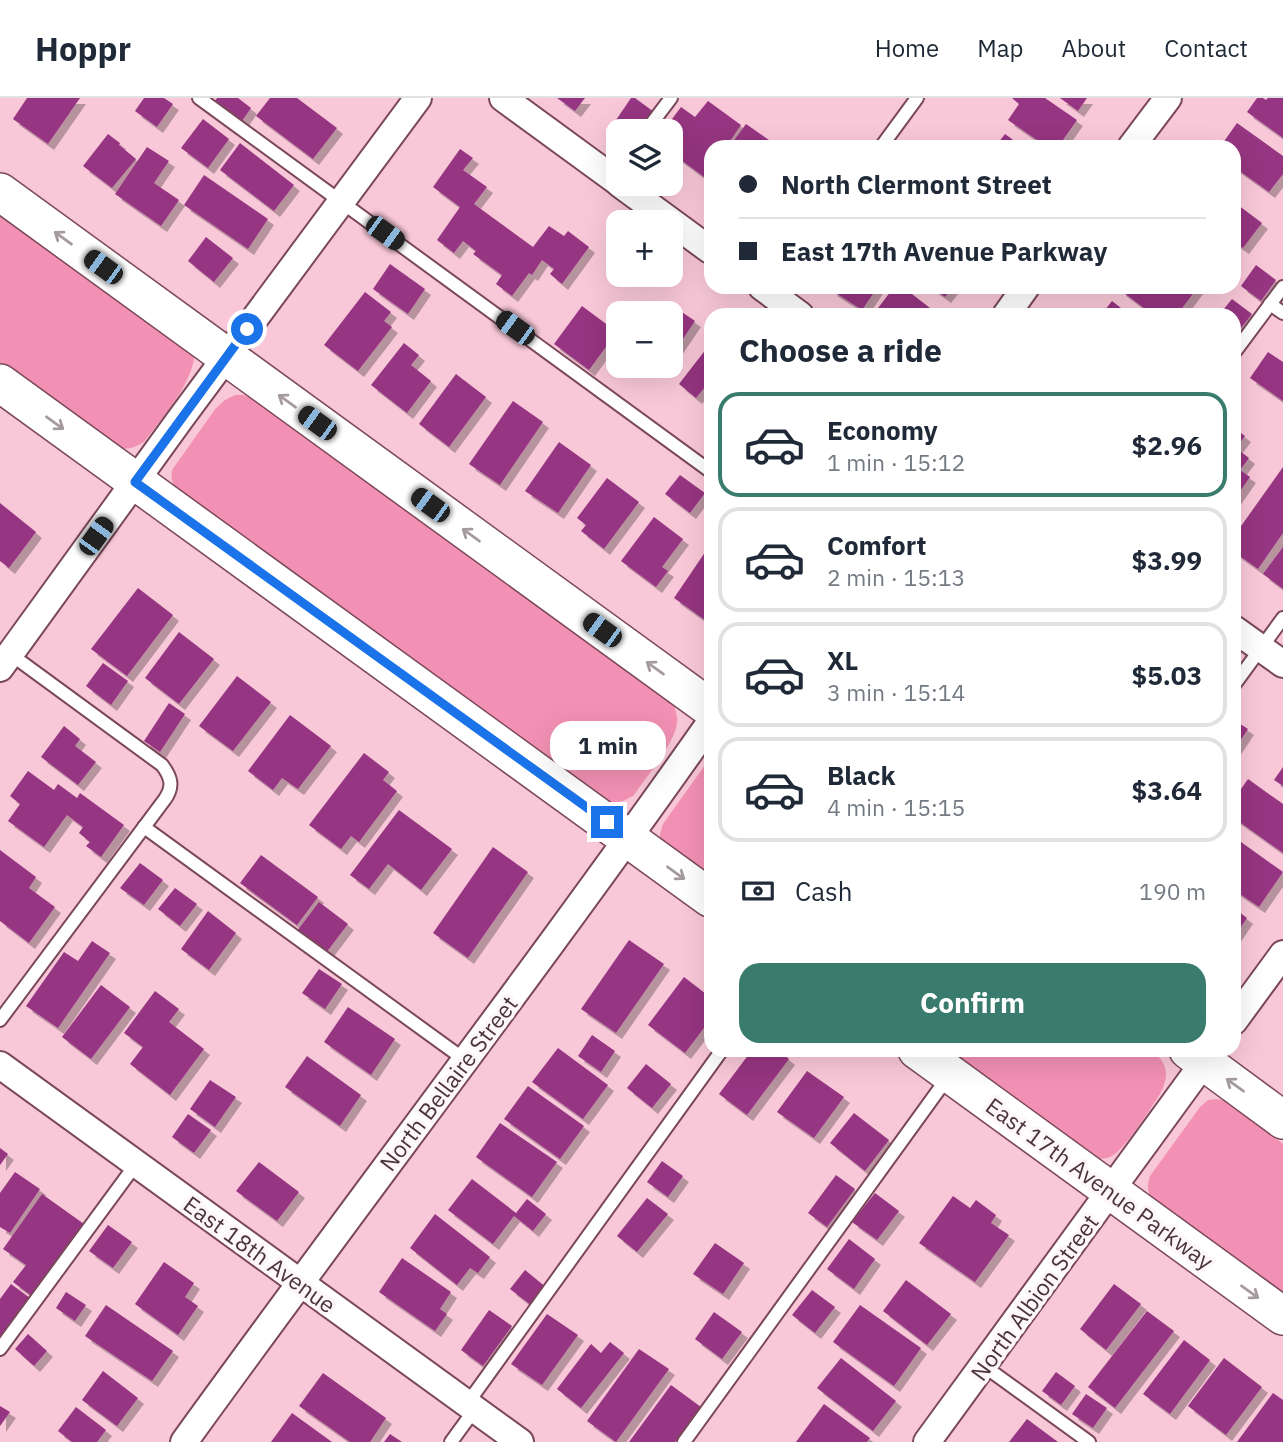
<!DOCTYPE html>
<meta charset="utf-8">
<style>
:root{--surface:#fff;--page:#f2f2f3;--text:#1f2937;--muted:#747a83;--line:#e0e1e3;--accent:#397b6d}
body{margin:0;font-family:"IBM Plex Sans",sans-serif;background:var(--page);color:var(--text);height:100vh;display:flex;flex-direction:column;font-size:26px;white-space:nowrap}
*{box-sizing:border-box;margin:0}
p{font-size:23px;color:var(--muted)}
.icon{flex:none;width:38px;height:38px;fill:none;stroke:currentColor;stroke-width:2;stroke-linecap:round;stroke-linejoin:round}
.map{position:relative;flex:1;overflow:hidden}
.sheet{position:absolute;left:704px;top:210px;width:537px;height:749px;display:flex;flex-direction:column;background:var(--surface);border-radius:21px;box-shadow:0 7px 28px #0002}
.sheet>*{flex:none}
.top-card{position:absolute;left:704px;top:42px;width:537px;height:154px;border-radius:21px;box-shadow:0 7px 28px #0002;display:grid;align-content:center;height:154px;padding:0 35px;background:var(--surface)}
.fabs{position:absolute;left:606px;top:21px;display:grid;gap:14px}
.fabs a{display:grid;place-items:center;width:77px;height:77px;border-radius:14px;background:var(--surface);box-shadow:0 7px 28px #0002;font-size:35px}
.end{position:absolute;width:32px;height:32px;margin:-16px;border:9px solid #1a73e8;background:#fff;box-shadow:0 0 0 4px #fff}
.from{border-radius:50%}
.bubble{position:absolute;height:49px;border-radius:21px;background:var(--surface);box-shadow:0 7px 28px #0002;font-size:23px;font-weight:700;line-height:49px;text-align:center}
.car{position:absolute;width:21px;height:42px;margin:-21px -10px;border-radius:9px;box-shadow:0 0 5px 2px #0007;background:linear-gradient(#222 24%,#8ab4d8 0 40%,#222 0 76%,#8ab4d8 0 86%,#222 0)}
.top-card b{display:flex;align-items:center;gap:24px;height:66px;font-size:26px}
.top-card b+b{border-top:2px solid var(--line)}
.top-card i{width:18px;height:18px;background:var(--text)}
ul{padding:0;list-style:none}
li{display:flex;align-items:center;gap:21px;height:105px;margin:0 14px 10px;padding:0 21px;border:4px solid var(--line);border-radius:21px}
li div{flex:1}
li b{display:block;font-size:26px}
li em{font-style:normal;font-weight:700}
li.on{border-color:var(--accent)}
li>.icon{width:63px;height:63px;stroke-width:1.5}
h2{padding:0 35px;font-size:32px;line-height:84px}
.pay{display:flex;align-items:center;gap:18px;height:77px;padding:0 35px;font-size:26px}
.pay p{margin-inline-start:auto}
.cta{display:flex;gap:14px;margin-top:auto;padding:14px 35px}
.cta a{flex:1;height:80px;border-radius:21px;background:var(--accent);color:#fff;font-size:28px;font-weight:700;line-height:80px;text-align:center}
header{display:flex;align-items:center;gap:42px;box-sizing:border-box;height:98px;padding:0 35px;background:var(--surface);border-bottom:2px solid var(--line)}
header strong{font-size:33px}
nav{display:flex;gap:38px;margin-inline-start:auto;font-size:24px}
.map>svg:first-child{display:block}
</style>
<header>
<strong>Hoppr</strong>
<nav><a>Home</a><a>Map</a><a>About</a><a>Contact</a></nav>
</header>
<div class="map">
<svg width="1283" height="1344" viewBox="0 0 1283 1344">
<defs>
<filter id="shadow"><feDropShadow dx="6" dy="6" stdDeviation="0" flood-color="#0004"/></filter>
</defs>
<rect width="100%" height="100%" fill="#f9c8d8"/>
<g fill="#f291b4">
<path d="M0,115L187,252L194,260C191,287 161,321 144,344C133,351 126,352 114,349L0,266Z"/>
<path d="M235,297H244L255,302L672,604C675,611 678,617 677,625C675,645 646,679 634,697C623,704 617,706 604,703L182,396C174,388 170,384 172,372L216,310L225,302Z"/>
<path d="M710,660V783L660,743V736L663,726Z"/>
<path d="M943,952H1151C1168,965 1170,977 1160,996C1150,1011 1126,1050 1112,1058C1104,1062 1098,1061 1090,1059Z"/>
<path d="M1217,1001L1226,1003L1283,1046V1199L1153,1104C1147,1094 1147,1088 1150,1078L1200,1009L1208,1002Z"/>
</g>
<g fill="#963481" filter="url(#shadow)">
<path d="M27,0H80L48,46L13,21Z"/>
<path d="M144,0H164L173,6L157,29L135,13Z"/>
<path d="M217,0H238L251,10L240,26L213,6Z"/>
<path d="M270,0H297L337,30L313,61L256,18Z"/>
<path d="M557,0H585L575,13Z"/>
<path d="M631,0H635L654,14L641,33H631L616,22Z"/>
<path d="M1012,0H1045L1077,22L1058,49H1047L1008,22L1019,6Z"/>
<path d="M1060,0H1087L1078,13Z"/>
<path d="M1257,0H1263L1266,2L1268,0H1283V40L1247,14Z"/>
<path d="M708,3L741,27L726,49H710V70L704,79L673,56L670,59V33H663L681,9L695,19Z"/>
<path d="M203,21L229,41L208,70L181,50Z"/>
<path d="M1237,25L1283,58V76L1269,94L1234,69V49H1220Z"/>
<path d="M746,26L769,42L764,49H729Z"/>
<path d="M108,36L120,45L119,47L136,61L112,90L83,68Z"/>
<path d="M1005,36L1023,49H995Z"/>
<path d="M240,45L294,87L274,113L220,72Z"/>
<path d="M147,49L169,63L154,85L179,102L161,128L115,96Z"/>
<path d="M460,51L473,60L463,72L487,89L474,106L533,149L549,128L564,138L568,133L589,149L562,186L550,176L554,171L542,162L532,177L529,175L512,198L496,186L502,177L473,156L476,153L463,143L454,155L437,142L460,109L433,89Z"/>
<path d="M204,77L268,121L248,151L184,107Z"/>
<path d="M1234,104L1262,125L1243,150L1234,144Z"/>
<path d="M206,139L233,160L214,184L188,163Z"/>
<path d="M390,166L425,191L408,216L373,191Z"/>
<path d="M1256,167L1276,182L1261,203L1241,188Z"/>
<path d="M833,189H875L877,190L862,212L831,192Z"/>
<path d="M894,189H903L939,217H878L875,214Z"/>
<path d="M931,189H953L945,199Z"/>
<path d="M1122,189H1198L1177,217H1153L1120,192Z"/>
<path d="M365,194L391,214L384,223L392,229L358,273L324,247Z"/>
<path d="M1232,201L1252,216L1234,239V217H1219Z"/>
<path d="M1112,203L1130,217H1101Z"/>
<path d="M667,204L695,223L670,260V215H659Z"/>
<path d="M582,208L617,234L589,272L554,246Z"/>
<path d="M404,245L419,257L411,267L431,283L407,315L371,287Z"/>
<path d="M710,246V291L706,288L696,300L679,286Z"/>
<path d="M1268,254L1283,264V303L1250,280Z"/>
<path d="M456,276L486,299L449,349L419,326Z"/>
<path d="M513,303L543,324L500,387L469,366Z"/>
<path d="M1234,330L1245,338L1236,350L1249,360L1240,372L1250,379L1234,402Z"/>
<path d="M559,344L591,367L558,415L525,393Z"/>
<path d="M1283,369V435L1258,471L1234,454V438Z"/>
<path d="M680,377L705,395L690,415L665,396Z"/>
<path d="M607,380L639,404L604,451L581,433L586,427L577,420Z"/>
<path d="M0,405L36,434L9,470L0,463Z"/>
<path d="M654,419L683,441L662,469L668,473L656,489L621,463Z"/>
<path d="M710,447V523L709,525L674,500Z"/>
<path d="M1283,449V491L1263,476Z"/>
<path d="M138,490L173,517L127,578L91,551Z"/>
<path d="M179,534L214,561L179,606L145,580Z"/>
<path d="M103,565L128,583L111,607L86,588Z"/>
<path d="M237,578L271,604L233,653L199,628Z"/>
<path d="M169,605L185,616L160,654L144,643Z"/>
<path d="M290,617L331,648L298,691L282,680L273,692L248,673Z"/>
<path d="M1234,622L1248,631L1234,652Z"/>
<path d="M64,628L80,641L75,648L96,664L78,687L41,659Z"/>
<path d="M364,655L389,674L383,682L397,693L359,744L351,738L341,751L309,727Z"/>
<path d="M1283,669V688L1274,682Z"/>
<path d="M28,673L54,692L58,686L77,700L80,695L124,727L101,759L86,748L90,744L79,735L83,729L67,717L44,749L8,723L20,706L10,698Z"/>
<path d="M1248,681L1283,706V755L1234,720V701Z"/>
<path d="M399,712L452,751L421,792L388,766L369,791L350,777Z"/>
<path d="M1234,739L1283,774L1259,809L1234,792Z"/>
<path d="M493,749L528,774L468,860L433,835Z"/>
<path d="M0,752L36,779L29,790L55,809L29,845L0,823Z"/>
<path d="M261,757L318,799L297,827L240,785Z"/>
<path d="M140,765L163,782L144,807L120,790Z"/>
<path d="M175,790L197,806L180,828L158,811Z"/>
<path d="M319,804L348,826L326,855L297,833Z"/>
<path d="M1234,810L1247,820L1234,839Z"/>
<path d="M208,813L236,835L209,872L181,851Z"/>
<path d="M629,842L664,866L616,935L581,911Z"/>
<path d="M92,843L110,855L58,930L26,908L64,854L78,863Z"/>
<path d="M319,871L342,886L325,911L302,895Z"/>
<path d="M684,879L710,899V922L685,955L648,927Z"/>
<path d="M101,887L130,909L91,961L62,939Z"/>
<path d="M155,893L179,911L169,924L204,951L170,997L130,966L143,949L124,935Z"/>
<path d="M348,909L395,941L371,977L324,944Z"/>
<path d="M592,937L615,953L601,974L578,958Z"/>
<path d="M558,950L608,987L583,1021L532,984Z"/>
<path d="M752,952H778L789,961L747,1017L719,996Z"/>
<path d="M307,958L361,997L340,1028L285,989Z"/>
<path d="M646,966L671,986L652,1010L627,990Z"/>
<path d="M807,973L844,999L814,1040L777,1014Z"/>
<path d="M210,982L236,999L215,1029L190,1011Z"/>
<path d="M528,988L584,1028L560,1061L504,1021Z"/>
<path d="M854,1015L889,1042L865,1073L830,1045Z"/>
<path d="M188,1016L211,1032L194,1055L172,1039Z"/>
<path d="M500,1025L557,1064L532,1099L476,1059Z"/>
<path d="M0,1050L8,1056L0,1067Z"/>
<path d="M662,1063L683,1078L668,1099L647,1084Z"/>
<path d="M259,1064L299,1094L277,1123L236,1093Z"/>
<path d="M15,1074L40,1091L10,1135L0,1129V1095Z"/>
<path d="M836,1077L855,1091L827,1129L808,1115Z"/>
<path d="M472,1081L516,1115L527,1101L546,1116L533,1133L514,1118L493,1146L448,1112Z"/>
<path d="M875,1095L899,1113L877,1142L852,1124Z"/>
<path d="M42,1096L84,1126L33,1199L13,1184L26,1167L3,1151Z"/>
<path d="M953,1098L970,1110L976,1102L996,1117L991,1125L1009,1137L975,1184L919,1145Z"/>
<path d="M647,1100L668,1116L637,1154L617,1138Z"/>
<path d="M435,1116L490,1159L478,1175L470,1170L457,1187L410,1150Z"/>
<path d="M108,1127L132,1144L113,1170L89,1153Z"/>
<path d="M849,1141L875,1161L854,1191L827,1171Z"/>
<path d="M715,1145L744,1165L723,1196L693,1176Z"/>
<path d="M402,1160L451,1194L440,1211L447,1216L435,1233L379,1194Z"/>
<path d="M164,1164L194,1185L185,1199L198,1208L178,1237L135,1206Z"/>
<path d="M525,1172L547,1190L532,1208L510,1191Z"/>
<path d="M906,1182L951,1216L927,1247L883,1213Z"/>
<path d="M11,1186L30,1200L0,1239V1201Z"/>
<path d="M1114,1186L1141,1206L1106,1252L1080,1231Z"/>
<path d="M812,1192L835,1209L815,1235L792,1217Z"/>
<path d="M66,1194L86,1207L75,1223L56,1210Z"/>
<path d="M106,1207L173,1253L152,1283L85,1238Z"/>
<path d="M860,1207L921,1250L894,1288L833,1244Z"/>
<path d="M489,1212L512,1228L483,1268L461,1252Z"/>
<path d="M1147,1213L1174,1233L1115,1310L1088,1289Z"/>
<path d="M714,1214L742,1234L722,1261L695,1241Z"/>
<path d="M547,1216L578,1237L542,1287L511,1266Z"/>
<path d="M28,1236L47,1253L34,1268L15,1251Z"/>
<path d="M1184,1242L1210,1262L1170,1316L1143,1296Z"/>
<path d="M610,1244L624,1255L581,1310L557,1291L591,1246L601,1255Z"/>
<path d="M639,1251L669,1271L616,1344L587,1323Z"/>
<path d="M841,1260L896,1303L873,1333L817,1290Z"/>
<path d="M1224,1260L1262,1289L1226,1337L1188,1308Z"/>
<path d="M103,1273L138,1300L117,1328L82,1302Z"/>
<path d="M1056,1274L1075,1288L1061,1307L1042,1293Z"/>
<path d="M323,1275L386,1320L370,1344H350L299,1308Z"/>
<path d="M671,1287L701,1309L675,1344H629Z"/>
<path d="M1273,1295L1283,1302V1344H1237Z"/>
<path d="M1086,1296L1107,1310L1093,1330L1072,1316Z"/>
<path d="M824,1306L870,1340L867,1344H796Z"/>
<path d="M0,1308L10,1314L0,1328Z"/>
<path d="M76,1309L106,1332L97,1344H72L58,1333Z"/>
<path d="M292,1315L332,1344H271Z"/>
<path d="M1027,1321L1058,1344H1009Z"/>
<path d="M390,1336L402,1344H384Z"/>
</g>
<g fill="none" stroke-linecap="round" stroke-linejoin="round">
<g stroke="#7a485a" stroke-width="16">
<g id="service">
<path d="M199,0L710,373"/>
<path d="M646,33L671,0"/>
<path d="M881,49L917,0"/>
<path d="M1270,206L1283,215"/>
<path d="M1234,255L1283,189"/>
<path d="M1234,587L1283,520"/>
<path d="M144,729L465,962"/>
<path d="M0,922L165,701C174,688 171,679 162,667L9,555"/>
<path d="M0,1251L136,1066"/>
<path d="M984,1268L1089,1344"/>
<path d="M467,1306L722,952"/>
<path d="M451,1344L475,1311"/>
<path d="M684,1344L948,979"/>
</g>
</g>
<g stroke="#7a485a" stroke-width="30">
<g id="minor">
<path d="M503,0L618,84"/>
<path d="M1131,49L1168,0"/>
<path d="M620,86L710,152"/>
<path d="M762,189L800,217"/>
<path d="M1006,217L1026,189"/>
<path d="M1234,531L1283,566"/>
<path d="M0,570L181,320L418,0"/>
<path d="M1234,923L1283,856"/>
<path d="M0,967L520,1344"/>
<path d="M184,1344C358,1103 539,868 710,625"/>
<path d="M927,1344L1213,952"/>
</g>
</g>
<g stroke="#7a485a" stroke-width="40">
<g id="secondary">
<path d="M0,94L710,610"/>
<path d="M0,285L710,800"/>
<path d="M917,952L1283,1218"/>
<path d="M1188,952L1283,1022"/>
</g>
</g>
<use href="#service" stroke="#fff" stroke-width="12"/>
<use href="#minor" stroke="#fff" stroke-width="26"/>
<use href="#secondary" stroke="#fff" stroke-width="37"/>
</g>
<defs><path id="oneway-shaft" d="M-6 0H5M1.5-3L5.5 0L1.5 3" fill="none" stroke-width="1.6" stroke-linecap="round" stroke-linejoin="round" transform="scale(1.75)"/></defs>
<g stroke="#a59a9e">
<use href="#oneway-shaft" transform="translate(63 140) rotate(-144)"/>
<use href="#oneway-shaft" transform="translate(287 303) rotate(-144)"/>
<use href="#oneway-shaft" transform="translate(55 325) rotate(36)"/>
<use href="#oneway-shaft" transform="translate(471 437) rotate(-144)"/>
<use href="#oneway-shaft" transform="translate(655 570) rotate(-144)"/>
<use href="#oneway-shaft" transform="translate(676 775) rotate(36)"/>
<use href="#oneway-shaft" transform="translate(1235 987) rotate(-144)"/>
<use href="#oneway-shaft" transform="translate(1250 1194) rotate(36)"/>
</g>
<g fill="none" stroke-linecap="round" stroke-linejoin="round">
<path stroke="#1a73e8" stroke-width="9" d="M247,231L135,384L607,724"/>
</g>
<g text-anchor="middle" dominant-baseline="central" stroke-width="7" stroke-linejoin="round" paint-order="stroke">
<g font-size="23" fill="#4b343c" stroke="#fdf7f9">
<text transform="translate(448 985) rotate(-53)">North Bellaire Street</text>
<text transform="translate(1100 1085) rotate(36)">East 17th Avenue Parkway</text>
<text transform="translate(260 1156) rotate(36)">East 18th Avenue</text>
<text transform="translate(1034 1199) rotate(-54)">North Albion Street</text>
</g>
</g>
</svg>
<div class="fabs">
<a><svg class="icon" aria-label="layers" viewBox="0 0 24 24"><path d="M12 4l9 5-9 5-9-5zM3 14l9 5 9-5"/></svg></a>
<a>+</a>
<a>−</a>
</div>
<i class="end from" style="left:247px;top:231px"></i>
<i class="end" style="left:607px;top:724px"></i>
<div class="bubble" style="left:550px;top:623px;width:116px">1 min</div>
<i class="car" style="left:385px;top:135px;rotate:126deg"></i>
<i class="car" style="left:103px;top:169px;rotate:306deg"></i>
<i class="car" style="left:515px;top:230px;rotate:306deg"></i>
<i class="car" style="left:317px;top:325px;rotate:306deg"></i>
<i class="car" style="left:430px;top:407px;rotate:306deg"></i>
<i class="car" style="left:96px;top:438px;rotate:36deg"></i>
<i class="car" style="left:602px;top:532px;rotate:306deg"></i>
<div class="top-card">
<b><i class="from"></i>North Clermont Street</b>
<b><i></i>East 17th Avenue Parkway</b>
</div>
<section class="sheet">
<h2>Choose a ride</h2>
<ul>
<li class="on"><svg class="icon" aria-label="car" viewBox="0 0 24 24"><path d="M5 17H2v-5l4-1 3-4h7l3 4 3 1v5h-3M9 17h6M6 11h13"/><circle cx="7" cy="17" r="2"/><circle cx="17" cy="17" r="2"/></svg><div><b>Economy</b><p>1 min · 15:12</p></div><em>$2.96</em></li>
<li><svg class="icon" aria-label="car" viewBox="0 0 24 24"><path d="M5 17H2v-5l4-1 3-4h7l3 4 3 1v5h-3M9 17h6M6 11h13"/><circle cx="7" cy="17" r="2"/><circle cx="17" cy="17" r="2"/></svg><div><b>Comfort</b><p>2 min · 15:13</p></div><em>$3.99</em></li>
<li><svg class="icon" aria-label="car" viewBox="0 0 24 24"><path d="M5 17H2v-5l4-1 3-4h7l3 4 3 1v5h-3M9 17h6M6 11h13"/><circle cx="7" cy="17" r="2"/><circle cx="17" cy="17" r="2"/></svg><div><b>XL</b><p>3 min · 15:14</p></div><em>$5.03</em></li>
<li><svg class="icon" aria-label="car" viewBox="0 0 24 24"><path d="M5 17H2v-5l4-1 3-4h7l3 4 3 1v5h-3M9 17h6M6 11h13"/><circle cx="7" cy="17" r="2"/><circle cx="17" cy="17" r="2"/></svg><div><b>Black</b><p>4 min · 15:15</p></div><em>$3.64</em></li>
</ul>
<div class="pay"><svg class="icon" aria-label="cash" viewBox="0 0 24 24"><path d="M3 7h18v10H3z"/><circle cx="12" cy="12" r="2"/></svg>Cash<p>190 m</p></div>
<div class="cta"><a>Confirm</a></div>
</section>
</div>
